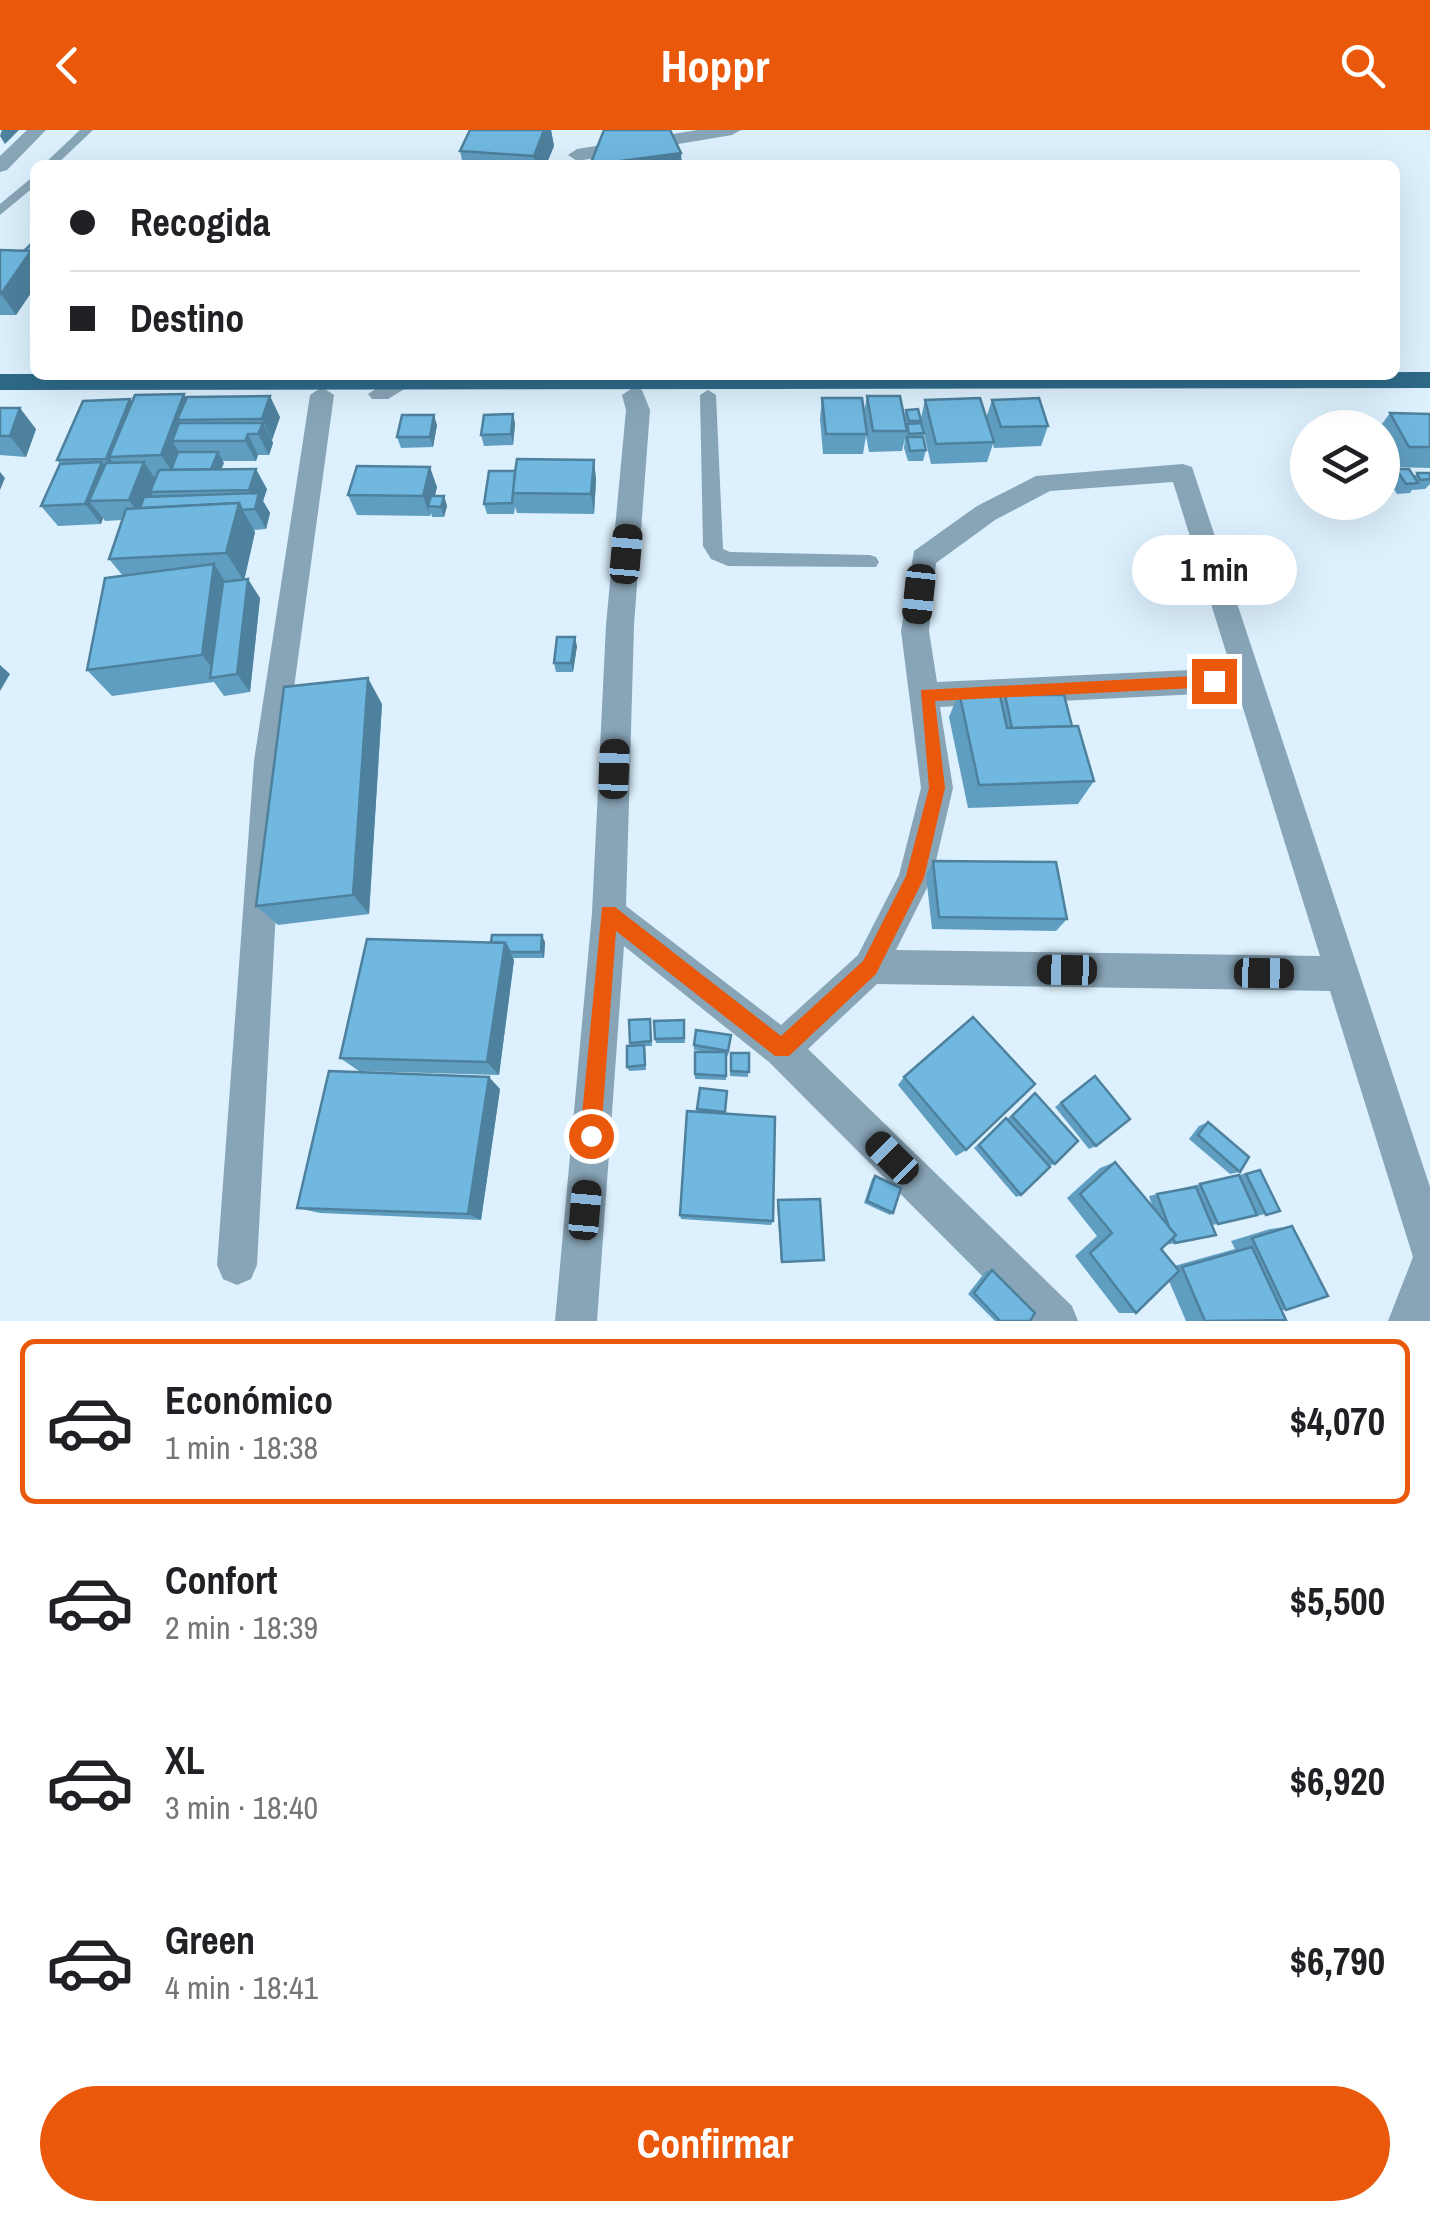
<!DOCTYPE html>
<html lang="es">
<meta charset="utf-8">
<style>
:root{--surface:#fff;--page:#f2f2f2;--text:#202124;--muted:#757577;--line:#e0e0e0;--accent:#ea580c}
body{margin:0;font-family:"Archivo Narrow",sans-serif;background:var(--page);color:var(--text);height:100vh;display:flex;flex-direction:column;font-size:38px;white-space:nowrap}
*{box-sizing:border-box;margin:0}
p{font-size:32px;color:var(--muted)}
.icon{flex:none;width:55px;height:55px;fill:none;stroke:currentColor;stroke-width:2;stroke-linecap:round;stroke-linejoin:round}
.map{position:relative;height:1191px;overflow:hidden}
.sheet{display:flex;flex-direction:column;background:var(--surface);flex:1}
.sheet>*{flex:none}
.guide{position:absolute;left:30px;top:30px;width:1370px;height:220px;border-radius:15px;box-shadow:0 10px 40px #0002;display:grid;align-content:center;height:220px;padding:0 40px;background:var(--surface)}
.tools{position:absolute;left:1290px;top:280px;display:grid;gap:20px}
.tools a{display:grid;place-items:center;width:110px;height:110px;border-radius:50%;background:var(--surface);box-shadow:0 10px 40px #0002;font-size:50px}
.end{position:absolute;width:45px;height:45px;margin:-22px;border:12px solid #ea580c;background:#fff;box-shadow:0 0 0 5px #fff}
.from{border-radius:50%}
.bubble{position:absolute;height:70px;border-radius:35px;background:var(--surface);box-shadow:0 10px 40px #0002;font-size:32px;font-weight:700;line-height:70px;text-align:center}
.car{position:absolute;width:30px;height:60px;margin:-30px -15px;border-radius:12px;box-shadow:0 0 8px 2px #0007;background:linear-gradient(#222 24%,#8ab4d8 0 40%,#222 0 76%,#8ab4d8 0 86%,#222 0)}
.guide b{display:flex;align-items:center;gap:35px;height:95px;font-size:38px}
.guide b+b{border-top:2px solid var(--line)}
.guide i{width:25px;height:25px;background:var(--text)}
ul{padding:18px 0 0;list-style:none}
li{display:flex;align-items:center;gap:30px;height:165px;margin:0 20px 15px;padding:0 20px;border:5px solid transparent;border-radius:15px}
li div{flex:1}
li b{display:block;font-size:38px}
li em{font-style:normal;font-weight:700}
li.current{border-color:var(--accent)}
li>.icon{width:90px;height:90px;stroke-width:1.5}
.action{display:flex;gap:20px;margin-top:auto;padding:20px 40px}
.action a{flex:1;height:115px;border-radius:60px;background:var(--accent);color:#fff;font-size:40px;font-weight:700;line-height:115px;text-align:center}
header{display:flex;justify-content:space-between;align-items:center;height:130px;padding:0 40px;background:var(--accent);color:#fff;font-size:45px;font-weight:700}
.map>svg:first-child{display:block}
</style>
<header><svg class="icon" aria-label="back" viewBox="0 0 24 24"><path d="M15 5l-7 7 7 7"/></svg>Hoppr<svg class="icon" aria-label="search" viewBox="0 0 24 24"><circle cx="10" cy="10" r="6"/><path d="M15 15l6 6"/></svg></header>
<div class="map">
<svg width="1430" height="1191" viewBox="0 0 1430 1191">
<rect width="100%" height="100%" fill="#dcf0fd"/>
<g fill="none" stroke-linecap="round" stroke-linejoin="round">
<g fill="#88a5b7" fill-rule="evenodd">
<path d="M80,0H93L56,35H43Z"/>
<path d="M35,45V56L0,85V74Z"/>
<path d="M708,260L716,265L723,419L730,422L870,425L876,427L879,432L876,437L728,436L711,429L703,416L700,265Z"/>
</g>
<g fill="#88a5b7" fill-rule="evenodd">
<path d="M27,0H46L7,40L0,42V26Z"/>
<path d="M698,0H741L732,5L577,31L568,25L577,19Z"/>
<path d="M397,245H427L388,269H372L368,264Z"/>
<path d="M322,257L334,265L284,631L257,1135L251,1149L237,1155L223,1149L217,1135L254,631L310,265Z"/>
<path d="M634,257L642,260L650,280L634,495L626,776L781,895L858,825L899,745L921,658L901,501L914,421L977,376L1036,346L1183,334L1192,337L1430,1057V1191H1388L1413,1127L1330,861L877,854L808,919L1072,1176L1078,1191H1027L769,932L624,816L597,1191H555L592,783L606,495L626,280L622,265ZM1173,352L1231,538L937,552L929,501L936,433L995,390L1050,361ZM1238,562L1320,826L896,820L932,748L953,658L940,577Z"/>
</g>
<path fill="#2e6988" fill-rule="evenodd" d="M1430,242V258L0,260V244Z"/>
</g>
<g fill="#609ec1">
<path d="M470,0H551L554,16L546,35H463L460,21Z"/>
<path d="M35,110V157L16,185H0V120L24,121Z"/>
<path d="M184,264L187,269L280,287L272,310L273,313L269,325H258L256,331H223L221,339L267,359L263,371L270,383L266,399L254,400L255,402L244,450L260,468L250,562L224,566L214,552L112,566L87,540L123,446L109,429L122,390L105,391L103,388L101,394L58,396L41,376L60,334L57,330L132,273Z"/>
<path d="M867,266L904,287L906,280L921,288L925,270L986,288L992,270L1048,296L1041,316L994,318L993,314L987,332L931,334L924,304L923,307L926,320L923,331H908L904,318L905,308L902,321L869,322L866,306L863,324H823L820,289L822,268L864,282Z"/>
<path d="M0,278L36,299L26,327L0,325Z"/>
<path d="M1390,283L1430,284V338L1392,337L1382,319V298H1379Z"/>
<path d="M513,284L515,294L513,315L484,316L481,305Z"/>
<path d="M437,295L433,317L401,318L397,307Z"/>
<path d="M594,330L596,350L594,384L517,383L515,377L514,384H487L484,374L515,341Z"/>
<path d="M1396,339L1414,346L1417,343H1430V354L1425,359L1412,360L1410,363L1397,364L1388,350Z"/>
<path d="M437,357L435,366H444L447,376L444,387H432L431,383L430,386L357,385L348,365Z"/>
<path d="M577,516L573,542H556L554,533Z"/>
<path d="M959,562L1001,573L1005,565L1072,596L1094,651L1078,674L968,678L949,587Z"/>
<path d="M382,574L369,784L278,795L256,776Z"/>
<path d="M933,731L1067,789L1056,801L932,799L926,745Z"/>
<path d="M491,812H545L544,828H513L514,830L499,945L359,941L340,928Z"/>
<path d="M650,889L652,916H645L646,940L629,941L627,937L631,916L630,913Z"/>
<path d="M684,890L685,913H656L655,909Z"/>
<path d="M731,905L728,926L726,925V950L695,949V922H707L694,920V915Z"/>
<path d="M731,923H749L748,947L730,946Z"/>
<path d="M1095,946L1096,1016L1089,1019L1055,977Z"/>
<path d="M904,947L966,1020L956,1026L898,955Z"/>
<path d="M500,959L481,1090L320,1083L297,1078Z"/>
<path d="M727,961L725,984L773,1091L771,1095L681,1089L680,1085L697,979Z"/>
<path d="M1035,963L1055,1034L1049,1036L1021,1065L1016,1067L974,1018L1001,992L1007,989Z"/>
<path d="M1208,992L1240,1042L1230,1044L1189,1009L1199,996Z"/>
<path d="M1115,1032L1153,1078L1149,1066L1260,1040L1280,1081L1212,1095L1175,1113L1166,1115L1161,1119L1174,1136L1235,1119L1231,1111L1270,1099L1292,1096L1286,1180H1281L1284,1191H1186L1169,1151L1136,1183H1119L1075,1126L1097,1106L1067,1068L1100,1038Z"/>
<path d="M875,1046L893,1083L890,1085L864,1073L872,1049Z"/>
<path d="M778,1070L824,1130L781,1133L777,1072Z"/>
<path d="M992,1140L1030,1191H995L968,1164L986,1141Z"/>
</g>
<g fill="#4e819d">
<path d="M2,0H19L5,14L0,6Z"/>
<path d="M544,0H551L554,16L546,35H535L534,26Z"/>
<path d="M681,23L682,35H597Z"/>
<path d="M31,121L35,127V157L16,185L1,164Z"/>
<path d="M184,264L196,285L177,290L188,307L172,311L181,326L173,343L161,325Z"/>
<path d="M270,266L280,287L272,310L262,289Z"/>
<path d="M130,269L143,290L109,327L122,344L120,349L106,329Z"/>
<path d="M20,278L36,299L26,327L10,306Z"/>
<path d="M513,284L515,294L513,315L511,304Z"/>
<path d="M434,285L437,295L433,317L430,307Z"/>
<path d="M263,293L273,313L269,325L258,304Z"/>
<path d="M248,304L258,325L256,331L245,311Z"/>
<path d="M218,322L224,333L216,353L210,343Z"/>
<path d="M594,330L596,350L594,384L591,364Z"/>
<path d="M102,332L117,353L89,371L103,388L101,394L85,374Z"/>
<path d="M144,332L158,353L150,362L153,366L146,383L139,384L129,370Z"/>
<path d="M430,337L437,357L432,377L428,376L430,386L423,366Z"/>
<path d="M256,339L267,359L263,371L270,383L266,399L255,379L256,373L249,360Z"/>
<path d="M0,342L5,348L0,360Z"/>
<path d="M444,366L447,376L444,387L441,377Z"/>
<path d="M239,373L255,402L244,451L226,423Z"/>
<path d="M214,434L232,462L219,547L202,525Z"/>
<path d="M248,449L260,468L250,562L237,544Z"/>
<path d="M575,507L577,516L573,542L571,533Z"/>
<path d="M0,535L10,544L0,561Z"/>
<path d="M368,548L382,574L369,784L353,765Z"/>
<path d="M542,805L545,812L544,828L541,822Z"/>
<path d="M505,813L514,830L499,945L487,932Z"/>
<path d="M489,947L500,959L481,1090L468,1084Z"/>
</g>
<g fill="#70b8e0" stroke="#4e819d" stroke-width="2.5">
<path d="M470,0H544L534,26L460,21Z"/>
<path d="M604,0H670L681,23L590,35Z"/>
<path d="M35,110V126L31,121H24Z"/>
<path d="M0,120L31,121L1,164H0Z"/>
<path d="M184,264L161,325L109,327L135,265Z"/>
<path d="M270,266L262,289L177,290L187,267Z"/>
<path d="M867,266H900L907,301H873Z"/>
<path d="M822,268H862L867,304H826Z"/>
<path d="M980,268L994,312L936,314L925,270Z"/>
<path d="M1039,268L1048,296L1001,297L992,270Z"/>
<path d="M130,269L106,329L57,330L83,271Z"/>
<path d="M0,278H20L10,306H0Z"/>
<path d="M918,279L921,291H909L906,280Z"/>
<path d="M1390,283L1430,284V317H1409Z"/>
<path d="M513,284L511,304L481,305L484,285Z"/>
<path d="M402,285H434L430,307H397Z"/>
<path d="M179,293H263L258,304H248L245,311H172Z"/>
<path d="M921,293L924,303L909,304L907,294Z"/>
<path d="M907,307H923L926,320L910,321Z"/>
<path d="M178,322H218L211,339L171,340Z"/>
<path d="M517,329L594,330L591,364L512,363Z"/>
<path d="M102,332L85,374L41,376L60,334Z"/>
<path d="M144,332L129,370L89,371L106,333Z"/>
<path d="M357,336L430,337L423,366L348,365Z"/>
<path d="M256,339L249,360L150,362L159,340Z"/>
<path d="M1396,339H1409L1418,353L1406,354Z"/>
<path d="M489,341H515L512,373L484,374Z"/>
<path d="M1417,343H1430V349L1420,350Z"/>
<path d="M259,363L255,379L242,380L239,373L140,378L144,367Z"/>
<path d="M431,366H444L441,377L428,376Z"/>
<path d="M239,373L226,423L109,429L126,379Z"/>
<path d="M214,434L202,525L87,540L105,448Z"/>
<path d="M248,449L237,544L210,548L223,452Z"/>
<path d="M557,507H575L571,533H554Z"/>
<path d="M368,548L353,765L256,776L284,557Z"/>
<path d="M999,561L1007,598L1078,596L1094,651L979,655L959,562Z"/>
<path d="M1005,565H1064L1072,596L1012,598Z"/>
<path d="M933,731L1056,732L1067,789L939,787Z"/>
<path d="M492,805H542L541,822H510L505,813L491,812Z"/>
<path d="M367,809L505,813L487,932L340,928Z"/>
<path d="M973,887L1035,954L966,1020L904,947Z"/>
<path d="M650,889L651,911L630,913L629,890Z"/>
<path d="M684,890V908L655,909L654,891Z"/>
<path d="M696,900L731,905L728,921L694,915Z"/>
<path d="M644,915L645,935L627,937V916Z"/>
<path d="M695,922H726V946L695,944Z"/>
<path d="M731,923H749V942L731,941Z"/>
<path d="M329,941L489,947L468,1084L297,1078Z"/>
<path d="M1095,946L1130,989L1096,1016L1061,973Z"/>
<path d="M700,958L727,961L725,982L697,979Z"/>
<path d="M1035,963L1078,1011L1055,1034L1012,986Z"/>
<path d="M687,981L775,987L773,1091L680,1085Z"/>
<path d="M1006,988L1050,1037L1021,1065L979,1015Z"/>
<path d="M1208,992L1249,1027L1240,1042L1198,1005Z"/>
<path d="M1115,1032L1176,1105L1161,1119L1179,1141L1136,1183L1090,1123L1112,1103L1080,1064Z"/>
<path d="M1260,1040L1280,1081L1266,1085L1246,1044Z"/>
<path d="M1239,1045L1257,1085L1218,1094L1200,1054Z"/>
<path d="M875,1046L901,1058L893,1083L867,1071Z"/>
<path d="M1196,1057L1216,1105L1175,1113L1173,1108L1176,1105L1169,1097L1157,1064Z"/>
<path d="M820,1069L824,1130L782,1132L778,1070Z"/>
<path d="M1292,1096L1328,1166L1286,1180L1252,1108Z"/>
<path d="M1252,1117L1286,1190L1205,1191L1182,1137Z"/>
<path d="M992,1140L1035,1183L1030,1191H1000L974,1163Z"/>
</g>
<path fill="#ea580c" d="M1214,545L1222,551L1214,557L935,571L945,658L924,748L876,844L789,926H775L616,801L601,1006L598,1013L591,1016L583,1013L580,1006L602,777H615L781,906L863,831L906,746L929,658L921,560Z"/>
</svg>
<div class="tools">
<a><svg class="icon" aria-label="layers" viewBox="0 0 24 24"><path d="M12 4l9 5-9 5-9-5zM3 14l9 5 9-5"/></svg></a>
</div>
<i class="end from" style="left:591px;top:1006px"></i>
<i class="end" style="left:1214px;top:551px"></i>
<div class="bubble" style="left:1132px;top:405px;width:165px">1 min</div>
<i class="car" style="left:626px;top:424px;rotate:5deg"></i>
<i class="car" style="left:919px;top:464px;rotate:186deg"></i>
<i class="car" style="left:614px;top:639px;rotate:2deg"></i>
<i class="car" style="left:1067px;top:840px;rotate:271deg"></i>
<i class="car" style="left:1264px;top:843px;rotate:91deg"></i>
<i class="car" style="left:892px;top:1028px;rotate:315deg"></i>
<i class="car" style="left:585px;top:1080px;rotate:5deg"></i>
<div class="guide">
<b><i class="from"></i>Recogida</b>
<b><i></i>Destino</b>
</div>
</div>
<section class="sheet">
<ul>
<li class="current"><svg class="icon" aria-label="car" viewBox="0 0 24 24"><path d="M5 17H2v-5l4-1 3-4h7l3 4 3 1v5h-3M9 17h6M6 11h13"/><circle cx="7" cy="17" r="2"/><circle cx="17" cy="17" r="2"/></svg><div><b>Económico</b><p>1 min · 18:38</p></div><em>$4,070</em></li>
<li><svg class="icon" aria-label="car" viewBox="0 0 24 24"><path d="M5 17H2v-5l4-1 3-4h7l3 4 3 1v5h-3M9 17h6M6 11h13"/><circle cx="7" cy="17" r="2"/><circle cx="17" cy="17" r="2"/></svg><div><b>Confort</b><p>2 min · 18:39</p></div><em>$5,500</em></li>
<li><svg class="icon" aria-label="car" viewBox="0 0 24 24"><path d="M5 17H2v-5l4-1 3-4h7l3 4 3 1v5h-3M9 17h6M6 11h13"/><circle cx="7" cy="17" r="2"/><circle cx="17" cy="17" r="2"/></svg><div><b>XL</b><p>3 min · 18:40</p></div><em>$6,920</em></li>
<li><svg class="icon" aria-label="car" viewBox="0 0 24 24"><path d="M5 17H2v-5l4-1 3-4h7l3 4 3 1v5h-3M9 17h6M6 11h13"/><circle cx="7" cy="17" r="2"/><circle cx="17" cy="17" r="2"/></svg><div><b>Green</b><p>4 min · 18:41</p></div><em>$6,790</em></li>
</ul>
<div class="action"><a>Confirmar</a></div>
</section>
